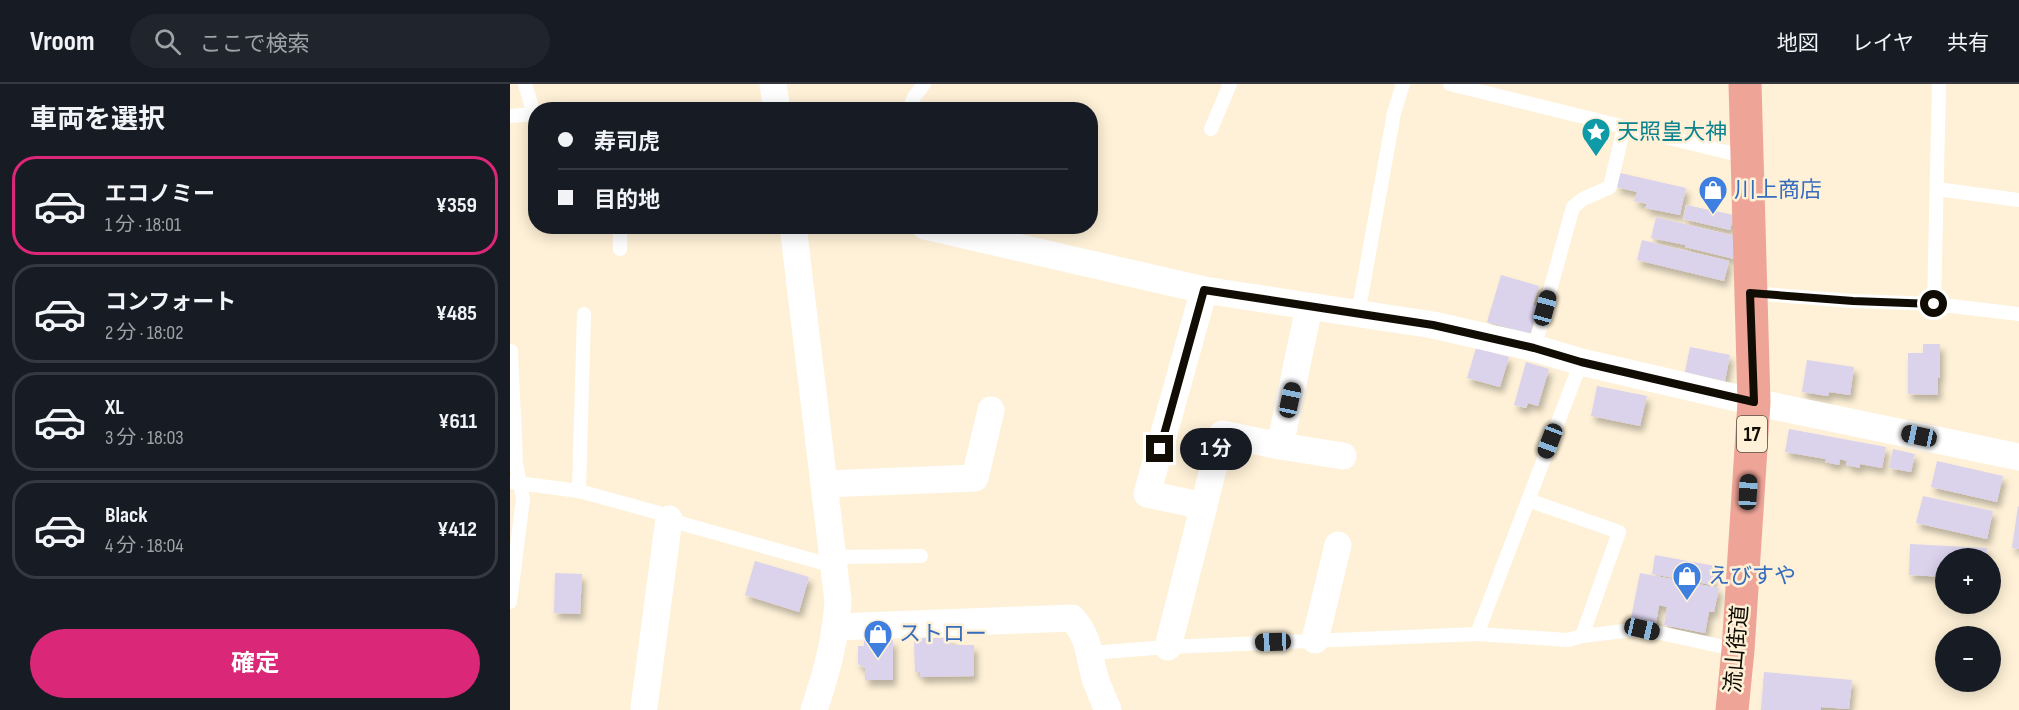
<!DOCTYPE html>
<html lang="ja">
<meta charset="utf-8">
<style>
:root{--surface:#171b24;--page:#20242c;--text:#f1f3f6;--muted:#9ea1a6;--line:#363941;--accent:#db2777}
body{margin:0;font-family:"Sofia Sans Condensed","Noto Sans JP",sans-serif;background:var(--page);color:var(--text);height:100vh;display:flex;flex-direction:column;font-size:22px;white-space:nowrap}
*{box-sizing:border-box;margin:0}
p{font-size:20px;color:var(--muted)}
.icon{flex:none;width:33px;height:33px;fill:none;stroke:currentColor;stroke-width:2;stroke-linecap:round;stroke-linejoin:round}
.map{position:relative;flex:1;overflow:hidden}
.sheet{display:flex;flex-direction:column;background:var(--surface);width:510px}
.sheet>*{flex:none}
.banner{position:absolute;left:18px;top:18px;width:570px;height:132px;border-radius:24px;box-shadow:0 3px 15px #0003;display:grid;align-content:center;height:132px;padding:0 30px;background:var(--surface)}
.buttons{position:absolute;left:1425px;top:464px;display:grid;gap:12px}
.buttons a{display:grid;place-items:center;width:66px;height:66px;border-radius:50%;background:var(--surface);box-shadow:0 3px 15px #0003;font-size:30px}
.end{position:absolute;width:27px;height:27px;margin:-14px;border:8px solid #110d05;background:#fff;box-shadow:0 0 0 3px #fff}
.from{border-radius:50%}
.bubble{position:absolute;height:42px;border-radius:21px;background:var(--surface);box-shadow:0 3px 15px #0003;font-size:20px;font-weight:700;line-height:42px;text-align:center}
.car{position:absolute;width:18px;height:36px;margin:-18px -9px;border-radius:8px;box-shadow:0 0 4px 2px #0007;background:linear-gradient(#222 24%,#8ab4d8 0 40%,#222 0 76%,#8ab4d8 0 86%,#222 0)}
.banner b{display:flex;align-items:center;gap:21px;height:57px;font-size:22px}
.banner b+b{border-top:2px solid var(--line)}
.banner i{width:15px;height:15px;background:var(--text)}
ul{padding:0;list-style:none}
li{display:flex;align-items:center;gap:18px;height:99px;margin:0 12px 9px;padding:0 18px;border:3px solid var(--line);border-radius:24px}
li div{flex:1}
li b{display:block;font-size:22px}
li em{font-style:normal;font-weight:700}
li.active{border-color:var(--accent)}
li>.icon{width:54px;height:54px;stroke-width:1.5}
h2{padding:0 30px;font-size:27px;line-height:72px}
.primary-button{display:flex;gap:12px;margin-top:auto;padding:12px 30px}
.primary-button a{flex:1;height:69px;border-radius:36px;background:var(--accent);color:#fff;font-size:24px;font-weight:700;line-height:69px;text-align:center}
header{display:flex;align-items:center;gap:36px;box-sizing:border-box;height:84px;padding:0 30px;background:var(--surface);border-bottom:2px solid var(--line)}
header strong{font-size:28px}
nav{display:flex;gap:33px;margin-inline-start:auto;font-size:21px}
.search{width:420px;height:54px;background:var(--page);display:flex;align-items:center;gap:15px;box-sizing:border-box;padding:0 21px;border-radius:33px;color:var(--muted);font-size:22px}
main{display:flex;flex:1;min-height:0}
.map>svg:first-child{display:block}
</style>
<header>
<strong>Vroom</strong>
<div class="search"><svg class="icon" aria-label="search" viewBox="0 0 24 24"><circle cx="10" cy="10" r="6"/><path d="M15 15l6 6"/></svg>ここで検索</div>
<nav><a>地図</a><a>レイヤ</a><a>共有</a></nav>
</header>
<main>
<section class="sheet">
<h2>車両を選択</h2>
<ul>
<li class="active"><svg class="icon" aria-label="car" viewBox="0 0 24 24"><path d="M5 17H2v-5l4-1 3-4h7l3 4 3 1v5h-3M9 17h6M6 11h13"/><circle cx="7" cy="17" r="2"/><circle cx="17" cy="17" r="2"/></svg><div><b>エコノミー</b><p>1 分 · 18:01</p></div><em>¥359</em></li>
<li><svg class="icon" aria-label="car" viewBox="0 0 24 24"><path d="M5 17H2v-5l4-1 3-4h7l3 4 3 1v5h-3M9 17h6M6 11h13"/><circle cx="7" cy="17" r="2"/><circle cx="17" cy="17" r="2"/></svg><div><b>コンフォート</b><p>2 分 · 18:02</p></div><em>¥485</em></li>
<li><svg class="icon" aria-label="car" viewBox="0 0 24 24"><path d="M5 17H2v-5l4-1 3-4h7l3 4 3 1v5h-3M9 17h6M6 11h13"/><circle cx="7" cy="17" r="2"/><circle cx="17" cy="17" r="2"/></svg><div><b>XL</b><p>3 分 · 18:03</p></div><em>¥611</em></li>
<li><svg class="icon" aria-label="car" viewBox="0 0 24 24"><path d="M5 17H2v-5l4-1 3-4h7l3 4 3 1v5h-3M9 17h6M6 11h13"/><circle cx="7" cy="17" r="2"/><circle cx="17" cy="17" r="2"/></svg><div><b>Black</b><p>4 分 · 18:04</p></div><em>¥412</em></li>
</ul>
<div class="primary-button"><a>確定</a></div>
</section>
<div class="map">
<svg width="1509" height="626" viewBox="0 0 1509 626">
<defs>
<filter id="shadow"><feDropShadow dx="3.5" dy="6" stdDeviation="3" flood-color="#0004"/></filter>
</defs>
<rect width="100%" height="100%" fill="#fef1d7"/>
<g fill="#dbd2ec" filter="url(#shadow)">
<path d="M1110,89L1176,104L1170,131L1135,124L1137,120L1124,117L1127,108L1106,103Z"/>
<path d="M1176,121L1224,131L1220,146L1173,135Z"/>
<path d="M1146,133L1225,152L1224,175L1175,163V161L1141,154Z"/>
<path d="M1132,156L1219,177L1214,197L1127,176Z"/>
<path d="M991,191L1029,202L1023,221L1028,222L1020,250L977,238Z"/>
<path d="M1413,260H1430V294L1428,293V311L1398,310V269H1413Z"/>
<path d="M1180,263L1220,271L1215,297L1175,288Z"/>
<path d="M966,264L999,273L990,303L957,294Z"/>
<path d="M1297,276L1344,283L1340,311L1319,308L1318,312L1292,308Z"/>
<path d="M1016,278L1039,285L1028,322L1018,319L1016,324L1004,321Z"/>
<path d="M1087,302L1137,312L1130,342L1081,332Z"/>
<path d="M1279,345L1376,363L1372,384L1350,380V384L1336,381L1337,377L1330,375L1329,381L1315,378L1316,375L1275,368Z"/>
<path d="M1383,365L1405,370L1401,388L1379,384Z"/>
<path d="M1427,377L1493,392L1487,418L1421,403Z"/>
<path d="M1413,412L1483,427L1477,455L1406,439Z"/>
<path d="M1508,422L1509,423V465L1502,464Z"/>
<path d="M1400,460L1477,464L1476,474H1436V493L1399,491Z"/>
<path d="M1145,471L1205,482L1202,501L1142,490Z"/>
<path d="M245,477L299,493L289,528L235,511Z"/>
<path d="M45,489L72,490L70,530L44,529Z"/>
<path d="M1130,489L1209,504L1204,528H1199L1195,549L1154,541L1157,523L1149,521L1146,539L1121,534Z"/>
<path d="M412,554H442V561H464V592L410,593V588H405L404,557H412Z"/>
<path d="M354,556H383V596H355V584L348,580V562H354Z"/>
<path d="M1254,588L1342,596L1339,625L1311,623V626H1251Z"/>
</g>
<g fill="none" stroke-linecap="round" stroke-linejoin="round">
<g stroke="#fff" stroke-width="14">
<path d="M15,0L24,30"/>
<path d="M940,0L1237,73"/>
<path d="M399,26L404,13L414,0"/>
<path d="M0,32L26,30"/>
<path d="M701,45L720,0"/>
<path d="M1427,105L1509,116"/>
<path d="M110,142V165"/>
<path d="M1240,209L1343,217L1424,220L1509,230"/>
<path d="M1424,220L1429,0"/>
<path d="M848,230L884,29L893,0"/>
<path d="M1024,264L1063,123L1073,115L1100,103L1114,43"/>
<path d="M0,398L69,407L149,429L170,439L324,482"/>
<path d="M69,407L74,230"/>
<path d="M1018,416L1109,448L1072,552"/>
<path d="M323,473L411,472"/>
<path d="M0,518L13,415L6,380L1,267"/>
<path d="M967,550L1071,278"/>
<path d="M581,569L658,563L967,550L1058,556L1072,552L1132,545L1228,566"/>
</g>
<g stroke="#fff" stroke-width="27">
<path d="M263,0L267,26"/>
<path d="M283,142L328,517C326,555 316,590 304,626"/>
<path d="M415,142L694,206L923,241L1024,264L1071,278L1244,318L1509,373"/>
<path d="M799,223L770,362L833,372"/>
<path d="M315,400L465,394L481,326"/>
<path d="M694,422L637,410L694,206"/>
<path d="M326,543L562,534C579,553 578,567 584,590C587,602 593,614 598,626"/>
<path d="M805,556L828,461"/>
<path d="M658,563L712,350L770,362"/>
<path d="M134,623L159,435"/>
</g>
<path stroke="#efa498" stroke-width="33" d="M1222,626L1228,566L1244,318L1235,0"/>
</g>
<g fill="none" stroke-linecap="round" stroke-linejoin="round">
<path stroke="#110d05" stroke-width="8" d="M650,365L694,206L923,241L1024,264L1071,278L1244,318L1240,209L1343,217L1424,220"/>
</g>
<defs>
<g id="sight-pin" transform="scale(1.5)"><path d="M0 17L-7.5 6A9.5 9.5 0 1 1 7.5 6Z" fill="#0f9aa8" stroke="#fef1d7"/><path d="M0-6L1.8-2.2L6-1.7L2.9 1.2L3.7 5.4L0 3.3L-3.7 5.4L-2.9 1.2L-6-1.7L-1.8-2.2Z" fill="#fff"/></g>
<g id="shop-pin" transform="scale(1.5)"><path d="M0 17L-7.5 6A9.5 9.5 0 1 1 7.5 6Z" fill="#3f7fe0" stroke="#fef1d7"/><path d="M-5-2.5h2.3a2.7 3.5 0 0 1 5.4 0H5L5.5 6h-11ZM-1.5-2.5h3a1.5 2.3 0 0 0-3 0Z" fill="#fff"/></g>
</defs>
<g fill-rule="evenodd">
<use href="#sight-pin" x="1086" y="48"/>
<use href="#shop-pin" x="1203" y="106"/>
<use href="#shop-pin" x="1177" y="492"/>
<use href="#shop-pin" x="368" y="550"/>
</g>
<g text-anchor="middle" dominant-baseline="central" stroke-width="5" stroke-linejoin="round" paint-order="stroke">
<rect fill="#fef1d7" stroke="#585144" stroke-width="1.5" x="1227" y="332" width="30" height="36" rx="4.5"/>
<g font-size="21" font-weight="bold" fill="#110d05">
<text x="1242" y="350">17</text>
</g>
<g font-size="22" fill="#0d838f" stroke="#fef1d7" text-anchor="start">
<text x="1107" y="48">天照皇大神</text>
</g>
<g font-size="22" fill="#366cbe" stroke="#fef1d7" text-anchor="start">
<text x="1224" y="106">川上商店</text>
<text x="1198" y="492">えびすや</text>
<text x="389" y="550">ストロー</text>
</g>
<g font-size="22" fill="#110d05" stroke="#fef1d7">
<text transform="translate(1227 565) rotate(-85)">流山街道</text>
</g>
</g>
</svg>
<div class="buttons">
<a>+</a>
<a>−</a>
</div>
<i class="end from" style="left:1424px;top:220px"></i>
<i class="end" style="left:650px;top:365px"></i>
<div class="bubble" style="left:670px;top:344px;width:72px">1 分</div>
<i class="car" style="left:1035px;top:224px;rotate:15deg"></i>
<i class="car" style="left:780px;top:316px;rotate:12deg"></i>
<i class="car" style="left:1409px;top:352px;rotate:282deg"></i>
<i class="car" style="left:1040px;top:357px;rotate:201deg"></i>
<i class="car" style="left:1238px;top:408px;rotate:3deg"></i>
<i class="car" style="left:1132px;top:545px;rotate:103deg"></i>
<i class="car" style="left:763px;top:558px;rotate:268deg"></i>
<div class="banner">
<b><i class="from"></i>寿司虎</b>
<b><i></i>目的地</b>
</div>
</div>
</main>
